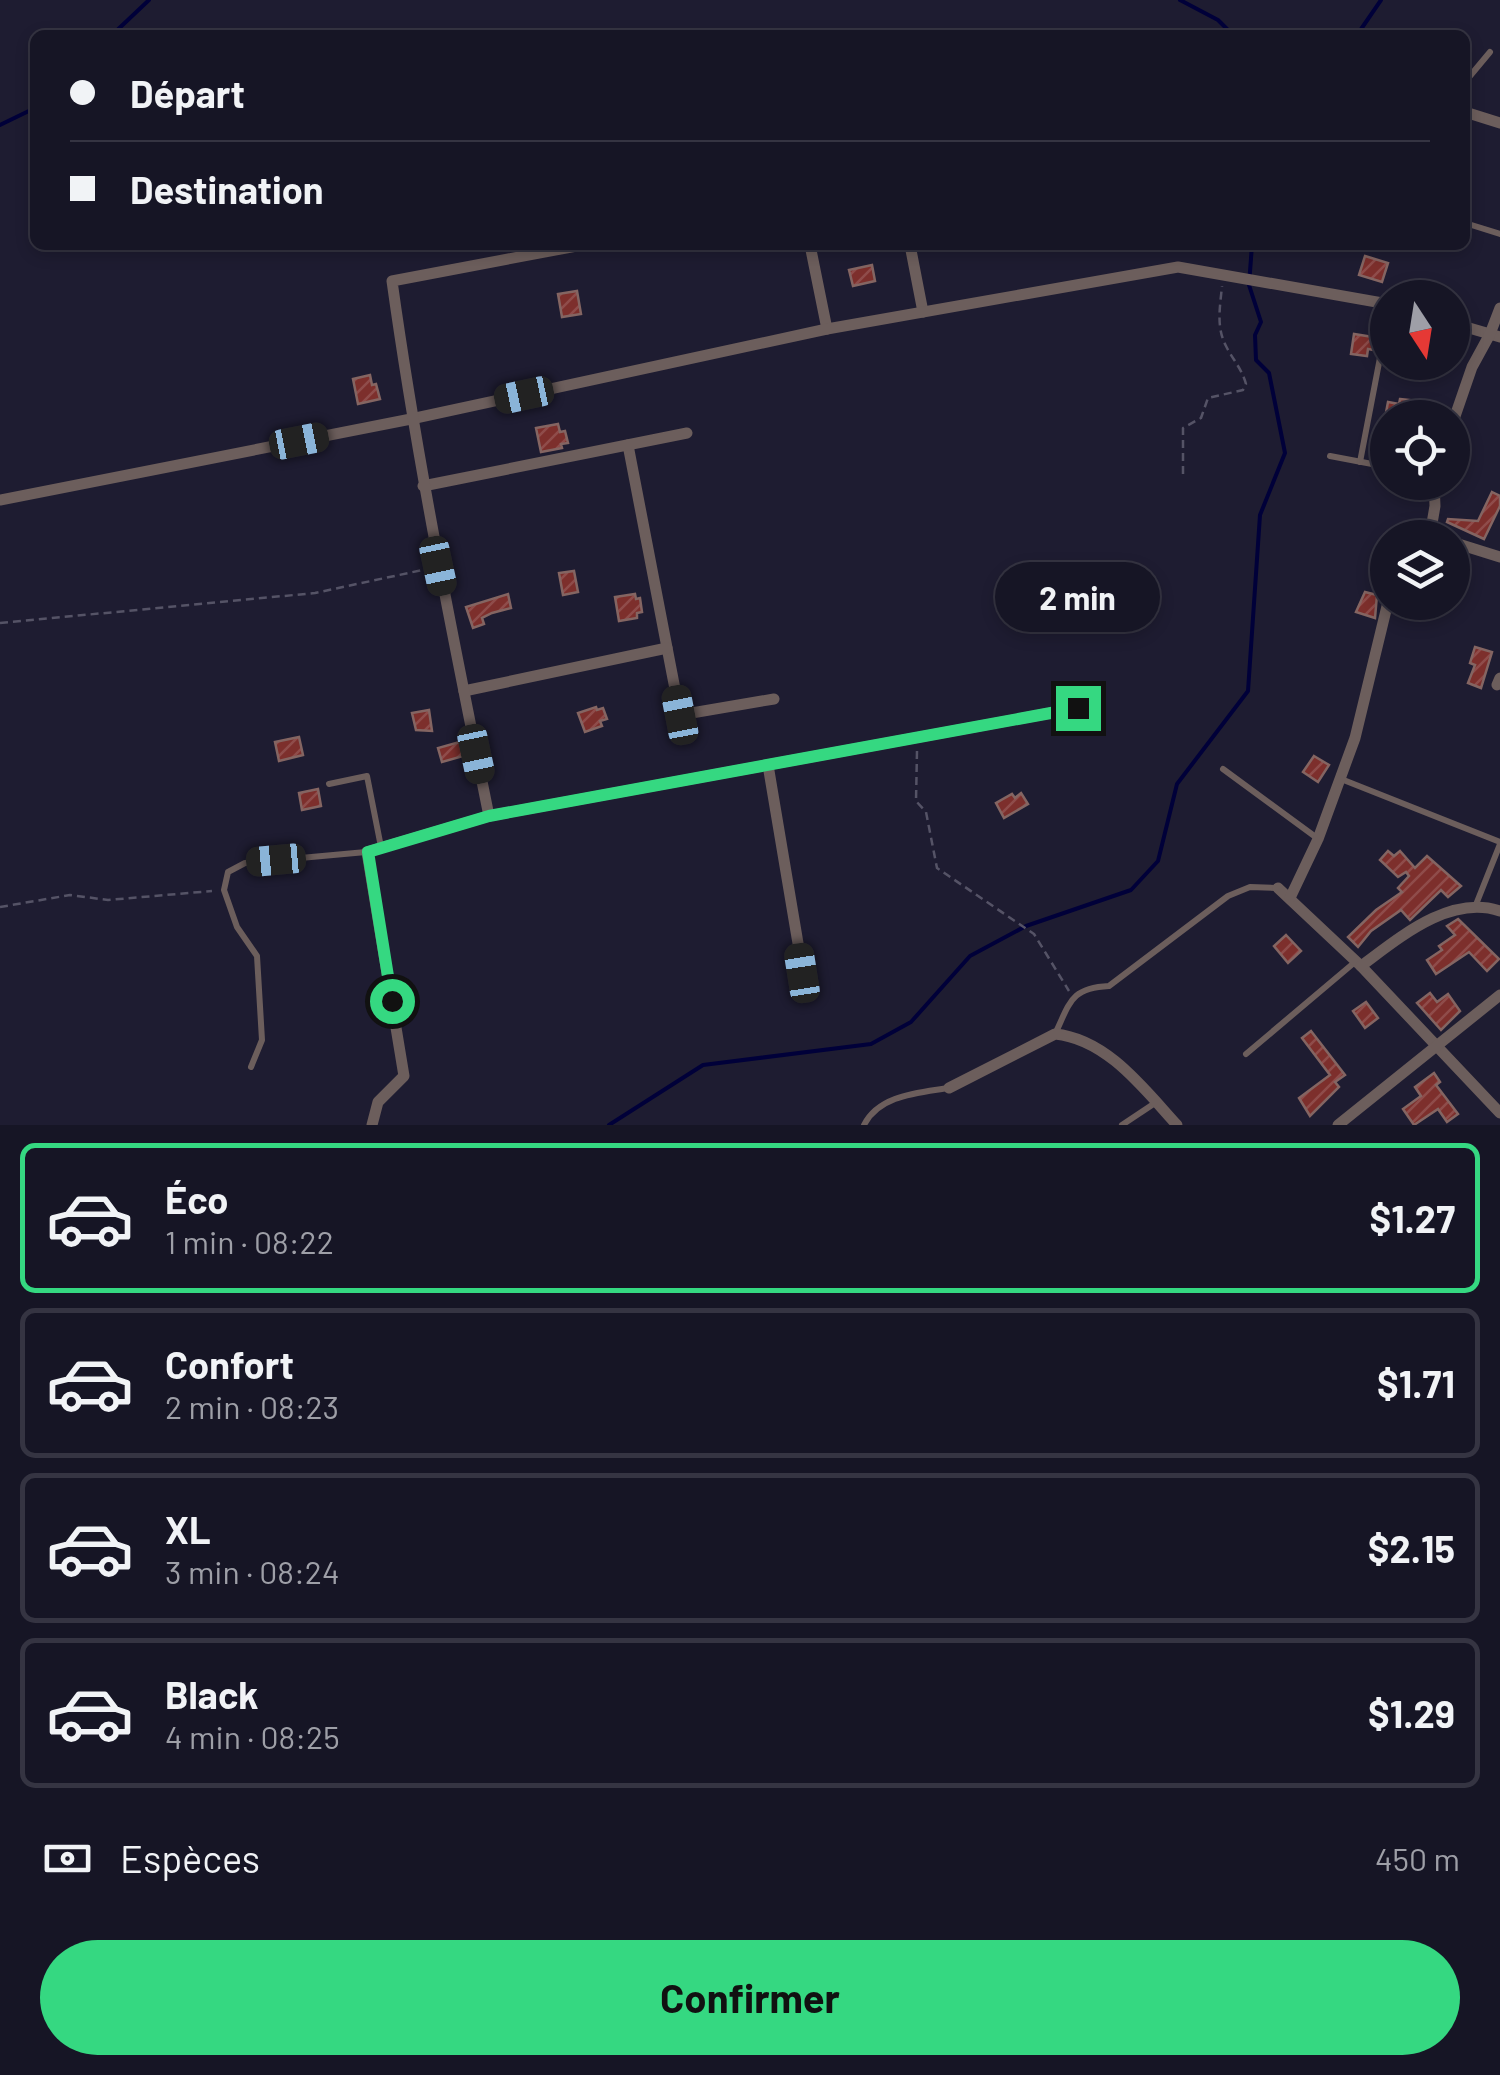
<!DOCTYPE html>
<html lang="fr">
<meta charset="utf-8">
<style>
:root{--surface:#161525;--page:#1f1e2d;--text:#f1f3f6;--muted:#9e9fa7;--line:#353442;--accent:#35d881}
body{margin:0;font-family:Barlow,sans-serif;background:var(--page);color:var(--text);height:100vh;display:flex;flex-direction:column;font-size:38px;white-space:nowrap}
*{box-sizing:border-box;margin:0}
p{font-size:32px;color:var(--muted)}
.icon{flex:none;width:55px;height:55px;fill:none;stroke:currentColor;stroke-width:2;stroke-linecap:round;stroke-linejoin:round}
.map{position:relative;height:1125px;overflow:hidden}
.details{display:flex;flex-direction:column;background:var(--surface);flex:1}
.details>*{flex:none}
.guide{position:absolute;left:30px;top:30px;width:1440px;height:220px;border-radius:15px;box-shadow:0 5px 15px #0003,0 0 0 2px var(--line);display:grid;align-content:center;height:220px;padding:0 40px;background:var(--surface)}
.needle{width:65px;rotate:168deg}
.controls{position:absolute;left:1370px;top:280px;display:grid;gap:20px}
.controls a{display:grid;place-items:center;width:100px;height:100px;border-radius:50%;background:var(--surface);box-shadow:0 5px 15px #0003,0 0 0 2px var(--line);font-size:50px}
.end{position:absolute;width:45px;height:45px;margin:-22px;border:12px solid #35d881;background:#111;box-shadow:0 0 0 5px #111}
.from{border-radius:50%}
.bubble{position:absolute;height:70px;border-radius:35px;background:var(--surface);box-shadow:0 5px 15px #0003,0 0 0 2px var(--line);font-size:32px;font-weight:700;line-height:70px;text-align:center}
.car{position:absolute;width:30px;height:60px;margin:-30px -15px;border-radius:12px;box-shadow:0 0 8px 2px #0007;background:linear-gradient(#222 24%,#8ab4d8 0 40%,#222 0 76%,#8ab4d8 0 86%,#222 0)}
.guide b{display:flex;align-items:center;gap:35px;height:95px;font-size:38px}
.guide b+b{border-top:2px solid var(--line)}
.guide i{width:25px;height:25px;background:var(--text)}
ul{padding:18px 0 0;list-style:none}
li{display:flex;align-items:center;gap:30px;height:150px;margin:0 20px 15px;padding:0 20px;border:5px solid var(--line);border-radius:15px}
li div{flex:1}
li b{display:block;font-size:38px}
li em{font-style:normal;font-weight:700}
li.active{border-color:var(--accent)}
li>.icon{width:90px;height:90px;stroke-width:1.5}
.pay{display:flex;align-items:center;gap:25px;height:110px;padding:0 40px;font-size:38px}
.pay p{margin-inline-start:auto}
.button{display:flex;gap:20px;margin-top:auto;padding:20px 40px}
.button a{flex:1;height:115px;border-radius:60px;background:var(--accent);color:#111;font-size:40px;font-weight:700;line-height:115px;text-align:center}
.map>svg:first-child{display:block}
</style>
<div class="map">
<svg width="1500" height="1125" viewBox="0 0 1500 1125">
<defs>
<pattern id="building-hatch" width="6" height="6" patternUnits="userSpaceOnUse" patternTransform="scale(2.5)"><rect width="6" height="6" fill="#7d2f2c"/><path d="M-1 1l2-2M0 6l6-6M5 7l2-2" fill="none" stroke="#8f4c4a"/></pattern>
</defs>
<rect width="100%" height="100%" fill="#1e1c31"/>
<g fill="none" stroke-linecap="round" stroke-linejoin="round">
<g stroke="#000039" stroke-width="4">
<path d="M1180,0L1218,20L1233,35"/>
<path d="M112,35L149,0"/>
<path d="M1357,35L1381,0"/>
<path d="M0,125L35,108"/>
<path d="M609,1125L703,1065L871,1044L911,1022L970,956L1026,926L1131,890L1158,861L1177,784L1248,691L1260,515L1285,453L1269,373L1256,360L1255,335L1261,322L1249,285L1252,245"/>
</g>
</g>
<g fill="url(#building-hatch)" stroke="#846562" stroke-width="2.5">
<path d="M1365,256L1388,263L1382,282L1359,275Z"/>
<path d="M872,265L875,281L853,286L849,270Z"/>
<path d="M577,291L581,314L562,317L558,294Z"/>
<path d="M1374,331L1378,332L1374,350L1368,349L1367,356L1351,354L1354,334L1373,337Z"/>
<path d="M370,375L372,385L376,384L380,399L358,404L353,379Z"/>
<path d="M1400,399L1410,400L1408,410L1426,406L1424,418H1385L1388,402L1399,404Z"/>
<path d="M558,424L560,432L565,431L568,443L561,444L562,448L541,452L536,428Z"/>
<path d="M1492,492L1500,496V506L1484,539L1447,522L1448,519L1478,521Z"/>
<path d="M574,571L578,592L563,595L559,573Z"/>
<path d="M1365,592L1377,595L1375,618L1356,612Z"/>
<path d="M508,594L511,608L492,613L482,618L484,624L473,628L466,607Z"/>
<path d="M635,594L636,599L640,598L642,612L637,613V618L619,621L615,597Z"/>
<path d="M1475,647L1492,652L1481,688L1468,683L1475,665L1470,663Z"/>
<path d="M596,707L597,710L603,708L607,719L600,721L602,726L585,732L578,713Z"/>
<path d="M429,710L432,731L416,730L412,713Z"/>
<path d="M299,737L303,755L279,761L275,742Z"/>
<path d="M463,741L467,755L442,762L438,748Z"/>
<path d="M1314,756L1329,765L1318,782L1303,772Z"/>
<path d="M318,789L321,806L302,810L299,793Z"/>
<path d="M1021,793L1028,804L1004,818L996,803L1012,794L1015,798Z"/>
<path d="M1388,851L1394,856L1400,851L1415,868L1427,856L1461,886L1448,897L1441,890L1410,920L1401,910L1371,931L1358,947L1348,937L1376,910L1402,892L1398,888L1409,876L1406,872L1398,877L1380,860Z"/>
<path d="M1458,919L1499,959L1487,971L1469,952L1436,974L1427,960L1442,950L1439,946L1455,935L1447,926Z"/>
<path d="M1286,935L1301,951L1288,963L1274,946Z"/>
<path d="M1430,993L1437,1002L1448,994L1460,1011L1441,1030L1417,1003Z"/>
<path d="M1366,1002L1378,1018L1365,1028L1353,1011Z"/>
<path d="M1311,1031L1345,1075L1335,1082L1339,1087L1310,1116L1299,1098L1330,1075L1302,1038Z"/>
<path d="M1434,1073L1440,1082L1436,1085L1458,1114L1447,1122L1438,1109L1414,1125L1403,1109L1421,1096L1415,1087Z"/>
</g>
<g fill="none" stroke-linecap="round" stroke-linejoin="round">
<g stroke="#555366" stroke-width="2.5" stroke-dasharray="8 5" stroke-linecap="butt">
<path d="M1183,474V428L1201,418L1208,398L1243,390L1246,384C1242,369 1233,360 1226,346C1216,327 1220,307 1222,286"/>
<path d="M0,623L315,593L427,569"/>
<path d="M917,751L916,801L926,812L937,868L1034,934L1069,991"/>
<path d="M0,907L70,895L108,900L212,891"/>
</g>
<g stroke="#6c5e5c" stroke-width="6">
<path d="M1465,82L1490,52"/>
<path d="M1465,223L1500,234"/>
<path d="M1330,456L1388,467"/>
<path d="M1360,462L1388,316"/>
<path d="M1223,769L1317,838"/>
<path d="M1341,779L1500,842"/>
<path d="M329,784L367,776L381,847"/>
<path d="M1475,907L1500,844"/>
<path d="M1055,1034C1070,1003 1070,988 1109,986L1228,896L1250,887L1276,888"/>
<path d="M1246,1054L1355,962"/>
<path d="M251,1067L262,1040L257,956L237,927L224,890L228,872L245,863L366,852"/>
<path d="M864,1125C879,1095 918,1093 948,1088"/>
<path d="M1122,1125L1155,1103"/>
</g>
<g stroke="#6c5e5c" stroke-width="11">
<path d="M1465,112L1500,123"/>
<path d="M810,245L827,329"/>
<path d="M910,245L923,312"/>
<path d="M1452,323L1500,337"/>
<path d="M1452,425L1472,367L1490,334L1500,308"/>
<path d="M628,445L680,715L774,699"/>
<path d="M423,486L687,433"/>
<path d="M0,500L411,419L827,329L1178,267L1388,304"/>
<path d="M1430,535L1435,506L1434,482"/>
<path d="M1452,542L1500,557"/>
<path d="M1497,685L1500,678"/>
<path d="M464,691L667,648"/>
<path d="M768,765L803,973"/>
<path d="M489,816C453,638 417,461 392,281L582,245"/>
<path d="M1278,888L1361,966L1500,1113"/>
<path d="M1290,898L1318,839L1355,738L1388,602"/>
<path d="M1361,966C1399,938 1450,894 1500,911"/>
<path d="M949,1088L1055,1034C1107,1039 1144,1089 1177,1125"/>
<path d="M372,1125L378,1102L404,1076L367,852L489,816L1078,708"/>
<path d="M1338,1125L1500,995"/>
</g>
</g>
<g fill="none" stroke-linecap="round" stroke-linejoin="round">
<path stroke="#35d881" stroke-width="12" d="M392,1001L368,852L489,816L1078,708"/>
</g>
</svg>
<div class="controls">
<a><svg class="needle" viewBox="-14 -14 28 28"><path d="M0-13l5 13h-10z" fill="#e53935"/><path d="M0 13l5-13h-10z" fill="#9e9fa7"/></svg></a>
<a><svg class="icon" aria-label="locate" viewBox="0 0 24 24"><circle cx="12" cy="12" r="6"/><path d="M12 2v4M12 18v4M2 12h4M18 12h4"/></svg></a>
<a><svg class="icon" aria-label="layers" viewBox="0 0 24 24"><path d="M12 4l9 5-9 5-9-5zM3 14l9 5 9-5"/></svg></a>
</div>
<i class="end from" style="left:392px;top:1001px"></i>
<i class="end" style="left:1078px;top:708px"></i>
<div class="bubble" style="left:995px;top:562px;width:165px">2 min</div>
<i class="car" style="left:524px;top:395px;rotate:258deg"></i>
<i class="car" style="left:299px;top:441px;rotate:79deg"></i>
<i class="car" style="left:438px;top:566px;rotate:168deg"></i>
<i class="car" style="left:680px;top:715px;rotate:349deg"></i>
<i class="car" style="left:476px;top:754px;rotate:168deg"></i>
<i class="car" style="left:276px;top:860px;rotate:265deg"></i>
<i class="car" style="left:802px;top:973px;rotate:351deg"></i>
<div class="guide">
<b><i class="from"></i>Départ</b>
<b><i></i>Destination</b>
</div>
</div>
<section class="details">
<ul>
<li class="active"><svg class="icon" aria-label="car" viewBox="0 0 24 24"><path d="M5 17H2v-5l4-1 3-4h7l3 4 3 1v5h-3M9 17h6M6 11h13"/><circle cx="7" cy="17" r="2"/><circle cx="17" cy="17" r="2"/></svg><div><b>Éco</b><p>1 min · 08:22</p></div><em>$1.27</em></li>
<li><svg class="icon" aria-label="car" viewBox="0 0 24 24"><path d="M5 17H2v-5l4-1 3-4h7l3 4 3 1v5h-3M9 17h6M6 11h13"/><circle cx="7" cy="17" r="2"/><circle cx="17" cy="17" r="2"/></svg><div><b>Confort</b><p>2 min · 08:23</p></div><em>$1.71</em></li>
<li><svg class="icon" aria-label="car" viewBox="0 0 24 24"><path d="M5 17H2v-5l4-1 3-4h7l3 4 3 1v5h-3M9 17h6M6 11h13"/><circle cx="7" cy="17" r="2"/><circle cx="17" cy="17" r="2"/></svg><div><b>XL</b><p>3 min · 08:24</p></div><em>$2.15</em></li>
<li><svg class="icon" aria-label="car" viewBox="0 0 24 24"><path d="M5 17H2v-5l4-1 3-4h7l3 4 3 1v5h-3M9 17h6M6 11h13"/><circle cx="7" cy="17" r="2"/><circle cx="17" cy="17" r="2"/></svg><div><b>Black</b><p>4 min · 08:25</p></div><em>$1.29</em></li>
</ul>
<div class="pay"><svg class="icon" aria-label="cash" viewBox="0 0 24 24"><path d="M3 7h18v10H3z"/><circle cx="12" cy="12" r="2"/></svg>Espèces<p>450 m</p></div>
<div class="button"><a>Confirmer</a></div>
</section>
